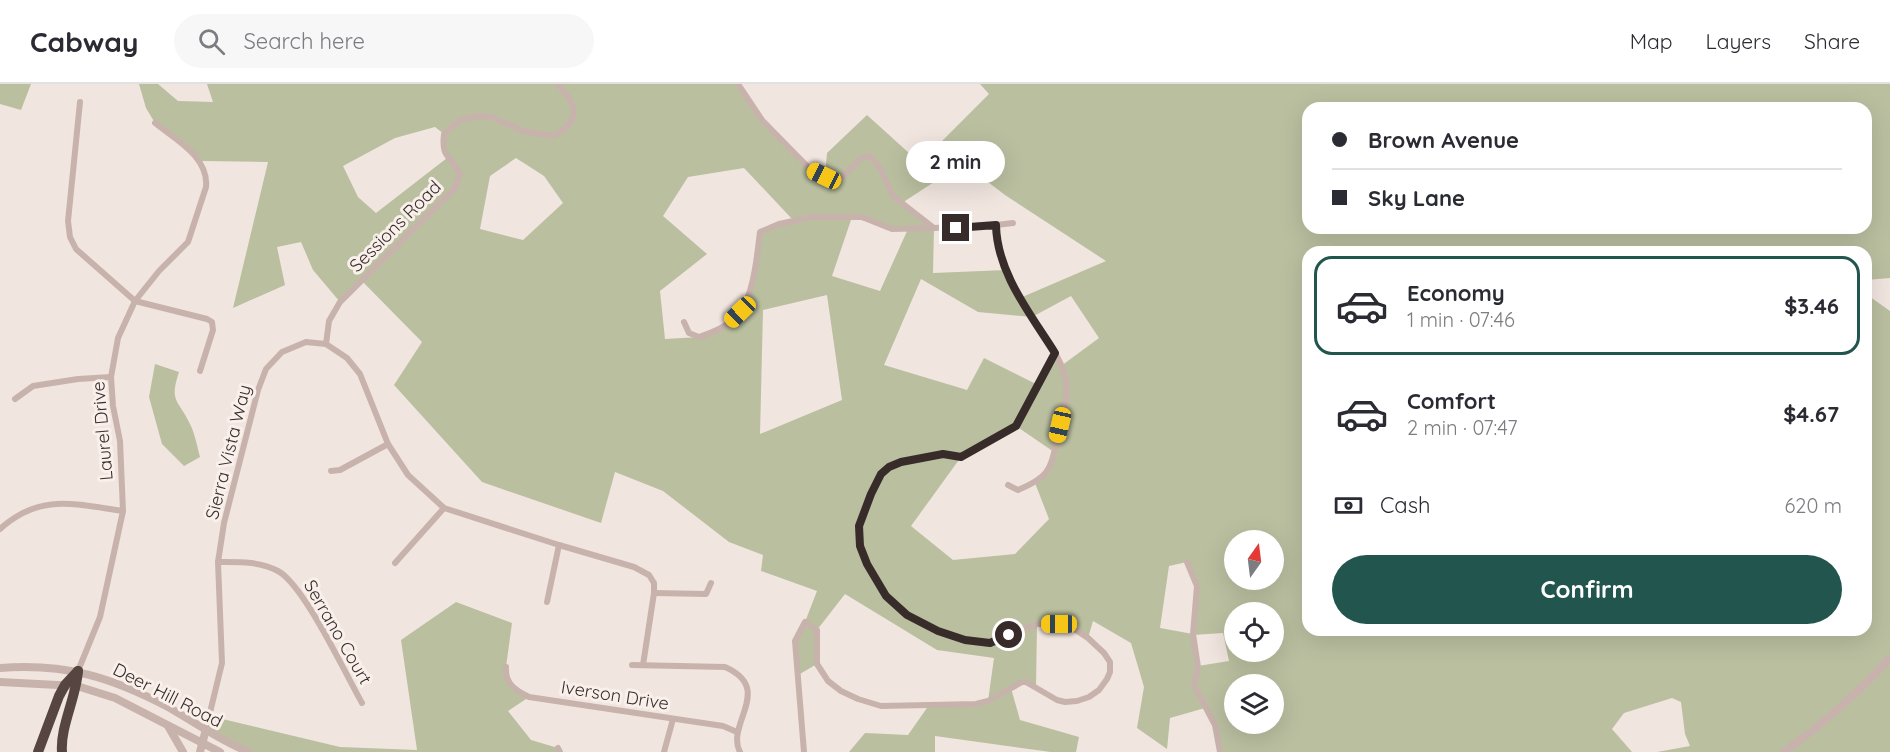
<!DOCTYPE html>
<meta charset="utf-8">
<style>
:root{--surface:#fff;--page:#f7f7f7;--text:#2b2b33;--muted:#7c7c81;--line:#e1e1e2;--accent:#23554f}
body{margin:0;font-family:Quicksand,sans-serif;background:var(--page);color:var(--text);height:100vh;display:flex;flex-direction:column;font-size:22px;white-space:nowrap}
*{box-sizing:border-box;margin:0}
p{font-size:20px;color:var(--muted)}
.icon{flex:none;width:33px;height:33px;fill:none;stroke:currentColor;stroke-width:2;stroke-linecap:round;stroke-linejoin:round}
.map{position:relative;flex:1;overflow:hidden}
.panel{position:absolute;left:1302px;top:162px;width:570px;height:390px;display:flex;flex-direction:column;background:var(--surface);border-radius:18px;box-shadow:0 6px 24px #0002}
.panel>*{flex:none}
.banner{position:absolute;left:1302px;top:18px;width:570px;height:132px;border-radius:18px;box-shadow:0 6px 24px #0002;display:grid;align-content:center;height:132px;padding:0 30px;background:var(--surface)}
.needle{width:39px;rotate:14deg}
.fabs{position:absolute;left:1224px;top:446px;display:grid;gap:12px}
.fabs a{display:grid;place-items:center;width:60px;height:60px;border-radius:50%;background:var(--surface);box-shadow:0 6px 24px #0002;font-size:30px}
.end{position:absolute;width:27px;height:27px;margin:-14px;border:8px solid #372c2a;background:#fff;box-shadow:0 0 0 3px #fff}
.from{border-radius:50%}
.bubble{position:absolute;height:42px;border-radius:21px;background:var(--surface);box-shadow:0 6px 24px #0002;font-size:20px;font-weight:800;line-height:42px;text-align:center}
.car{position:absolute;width:18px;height:36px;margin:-18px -9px;border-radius:8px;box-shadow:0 0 4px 2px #0007;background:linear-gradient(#f5c518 24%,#345 0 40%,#f5c518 0 76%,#345 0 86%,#f5c518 0)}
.banner b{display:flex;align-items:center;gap:21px;height:57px;font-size:22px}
.banner b+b{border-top:2px solid var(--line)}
.banner i{width:15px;height:15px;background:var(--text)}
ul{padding:10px 0 0;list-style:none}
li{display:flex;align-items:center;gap:18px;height:99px;margin:0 12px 9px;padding:0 18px;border:3px solid transparent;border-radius:18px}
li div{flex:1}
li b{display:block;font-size:22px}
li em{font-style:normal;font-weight:800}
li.active{border-color:var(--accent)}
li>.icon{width:54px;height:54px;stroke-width:1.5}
.pay{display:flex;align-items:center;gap:15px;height:66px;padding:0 30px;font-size:22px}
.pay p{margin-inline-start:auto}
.action{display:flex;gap:12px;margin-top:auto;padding:12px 30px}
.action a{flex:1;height:69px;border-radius:36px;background:var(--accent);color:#fff;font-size:24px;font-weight:800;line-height:69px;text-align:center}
header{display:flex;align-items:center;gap:36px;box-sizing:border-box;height:84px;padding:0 30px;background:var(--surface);border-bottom:2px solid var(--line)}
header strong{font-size:28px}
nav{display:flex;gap:33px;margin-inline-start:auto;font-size:21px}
.search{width:420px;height:54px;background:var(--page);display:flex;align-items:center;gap:15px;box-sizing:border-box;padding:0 21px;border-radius:33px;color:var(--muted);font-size:22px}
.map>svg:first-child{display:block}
</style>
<header>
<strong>Cabway</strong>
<div class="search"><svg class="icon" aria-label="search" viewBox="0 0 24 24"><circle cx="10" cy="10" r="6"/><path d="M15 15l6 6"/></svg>Search here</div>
<nav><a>Map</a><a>Layers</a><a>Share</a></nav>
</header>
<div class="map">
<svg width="1890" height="668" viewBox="0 0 1890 668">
<rect width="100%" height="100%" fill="#f1e5df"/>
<g fill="#babfa0" fill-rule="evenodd">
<path d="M0,0H31L21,26L0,20Z"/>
<path d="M139,0H158L178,17L213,18L207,0H738C758,31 791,77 825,92L827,69L867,31L920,79L989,10L980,0H1890V194L1866,196V168H1308V546H1866V210L1890,227V668H1657L1690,662L1685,650L1681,618L1672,614L1624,629L1612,645L1632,668H1220L1215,641L1205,624L1170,634L1167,665L1137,644L1144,603L1131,559L1093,537L1088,554L1071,543L1037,540L1036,603L1030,598L1011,604L1020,636L1079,653L1076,668H1051L935,652V668H849L865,649L908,651L929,621L988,617L994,574L937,566L845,510L817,546V580L798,591L795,557L805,538L817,507L761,487L763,471L729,458L663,407L615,388L601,439L482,398L394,301L422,258L361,196L340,218L313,186L301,158L277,163L285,201L233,224L268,78L201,77L155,39L146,24ZM1308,24H1866V144H1308ZM435,43L444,50L447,74L376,129L358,113L343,82L395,54ZM516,74L544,92L563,119L523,156L480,145L490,92ZM963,79L1005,111L1106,177L1020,214L1006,186L933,189L934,144L902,119ZM744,84L793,136L760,148L747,212L728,240L700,253L665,255L660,207L707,170L663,132L688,93ZM852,133L892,145H908L880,207L832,192ZM921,195L978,228L1032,233L1071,212L1099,254L1061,282L1055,269L1038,301L984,274L967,306L884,281ZM827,211L842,316L760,350L763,226ZM1016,342L1054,368L1050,386L1035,399L1049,435L1015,470L953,476L911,442L961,373ZM1234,456H1274V495H1234ZM1187,478L1197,502L1193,550L1160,544L1169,482ZM1234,528H1274V567H1234ZM1223,549L1229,577L1198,582L1193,551ZM1234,600H1274V639H1234Z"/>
<path d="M155,280L179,288C169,318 178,315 190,340C195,350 197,362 200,373L184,382L162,360L149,313Z"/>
<path d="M456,518L512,539L506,583L513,604L529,613L508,627L531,656L558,664L560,668H249L206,645L210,632L340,663L417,666L401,556Z"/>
</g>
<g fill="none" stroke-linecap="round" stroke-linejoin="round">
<g stroke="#c8b3ac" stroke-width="6">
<path d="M738,0L762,36L810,85L824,92L841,94L861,74L870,72L880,84L893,112L934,144"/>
<path d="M80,18L68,137L70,153L76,165L135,217L207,235L212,238L213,246L200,287"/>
<path d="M996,141L1013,139"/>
<path d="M684,238L689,249L699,253C714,248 729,242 739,229C754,211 757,171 760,148L779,140L812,133H862L892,145L934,144L996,141C997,185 1024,220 1047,256C1054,267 1065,284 1066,297C1068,317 1062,337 1057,356C1050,387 1049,393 1018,406L1008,401"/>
<path d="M326,260L329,237L340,218L455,104L460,90C451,70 441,76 444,50L460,36L476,32L492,33L523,47L554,52C582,36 578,21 557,0"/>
<path d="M15,315L33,302L78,295L111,293"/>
<path d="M331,387L340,386L388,360"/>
<path d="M0,445C40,409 74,420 123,427"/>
<path d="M218,478C238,478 259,477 278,487C304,501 345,589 362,619"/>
<path d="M1187,478L1197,502L1193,550L1198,583L1194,601L1215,641L1220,668"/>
<path d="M395,479L444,424"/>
<path d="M654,509L706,510L711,499"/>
<path d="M547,518L559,461"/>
<path d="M632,581L725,583C775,605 725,640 740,668"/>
<path d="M506,583C505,600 515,606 529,613L723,642L737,648"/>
<path d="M78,587L100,533L123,427L120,357L113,322L111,293L118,254L135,217L159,187L188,158L206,103C209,73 176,56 155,39"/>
<path d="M206,645L222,579L218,478L224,439L258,306L266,285L282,268L306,258L326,260L347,274L360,290L388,360L408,391L444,424L559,461L634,483L649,491L654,499V509L643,581"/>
<path d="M558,664L560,668"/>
<path d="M664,668L673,635"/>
<path d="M804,668L795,557L805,538L817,546V580L828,597L841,607L858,615L881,622L976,620L988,617L1022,598H1026L1057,616L1065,618L1077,617L1089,613L1099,606L1107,595L1110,588V578L1104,569L1088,554L1071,543L1059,540H1037L990,559L965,556L938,547L907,531L886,511L867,480L860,462L859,442L871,410L881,390L889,383L901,378L943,370L961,373L1016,342L1055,269"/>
</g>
<g stroke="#c8b3ac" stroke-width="8">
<path d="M0,584C65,579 111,593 168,623C195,638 220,657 249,668"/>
<path d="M0,598L77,602L115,614L220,668"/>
<path d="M168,642L183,668"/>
<path d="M200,668L206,645"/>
<path d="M1784,668C1823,640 1858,609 1890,574"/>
</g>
<g stroke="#574542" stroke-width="10">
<path d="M38,668L59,612L65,601L78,587"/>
<path d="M62,668C60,643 76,614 78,587"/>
</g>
</g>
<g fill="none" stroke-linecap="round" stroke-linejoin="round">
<path stroke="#372c2a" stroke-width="8" d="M956,144L996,141C997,189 1030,229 1055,269L1016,342L961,373L943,370L901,378L889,383L881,390L871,410L859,442L860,462L867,480L886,512L907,531L938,547L965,556L990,559L1009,551"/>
</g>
<g text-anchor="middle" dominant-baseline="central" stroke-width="6" stroke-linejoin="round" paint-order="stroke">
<g font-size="18" fill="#372c2a" stroke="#f9f0eb">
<text transform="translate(395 142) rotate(-45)">Sessions Road</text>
<text transform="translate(102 347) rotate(-95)">Laurel Drive</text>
<text transform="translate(228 368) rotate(-76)">Sierra Vista Way</text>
<text transform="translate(338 548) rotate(60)">Serrano Court</text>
<text transform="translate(168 611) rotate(27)">Deer Hill Road</text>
<text transform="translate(615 611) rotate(9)">Iverson Drive</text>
</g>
</g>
</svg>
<div class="fabs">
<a><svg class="needle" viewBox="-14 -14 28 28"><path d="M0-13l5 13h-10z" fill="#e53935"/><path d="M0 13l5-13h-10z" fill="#7c7c81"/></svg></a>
<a><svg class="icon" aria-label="locate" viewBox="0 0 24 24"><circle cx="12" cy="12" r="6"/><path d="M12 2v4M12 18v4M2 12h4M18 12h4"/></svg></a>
<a><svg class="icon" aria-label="layers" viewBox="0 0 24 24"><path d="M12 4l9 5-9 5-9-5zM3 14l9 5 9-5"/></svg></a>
</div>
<i class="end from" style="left:1009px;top:551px"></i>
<i class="end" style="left:956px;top:144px"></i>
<div class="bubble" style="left:906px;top:57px;width:99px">2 min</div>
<i class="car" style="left:824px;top:92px;rotate:296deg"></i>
<i class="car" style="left:740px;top:228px;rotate:226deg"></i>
<i class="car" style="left:1060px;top:341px;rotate:193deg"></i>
<i class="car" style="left:1059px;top:540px;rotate:270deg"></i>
<div class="banner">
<b><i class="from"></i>Brown Avenue</b>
<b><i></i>Sky Lane</b>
</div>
<section class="panel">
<ul>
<li class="active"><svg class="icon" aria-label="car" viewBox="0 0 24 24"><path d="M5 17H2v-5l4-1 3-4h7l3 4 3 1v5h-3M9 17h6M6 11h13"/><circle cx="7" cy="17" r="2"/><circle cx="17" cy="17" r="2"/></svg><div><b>Economy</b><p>1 min · 07:46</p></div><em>$3.46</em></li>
<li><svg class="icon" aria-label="car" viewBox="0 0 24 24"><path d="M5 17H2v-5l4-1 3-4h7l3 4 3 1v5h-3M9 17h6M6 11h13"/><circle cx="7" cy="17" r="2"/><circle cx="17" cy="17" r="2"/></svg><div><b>Comfort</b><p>2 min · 07:47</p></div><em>$4.67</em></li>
</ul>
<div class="pay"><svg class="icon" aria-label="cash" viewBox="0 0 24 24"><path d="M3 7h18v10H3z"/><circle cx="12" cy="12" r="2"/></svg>Cash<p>620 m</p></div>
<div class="action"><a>Confirm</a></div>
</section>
</div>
